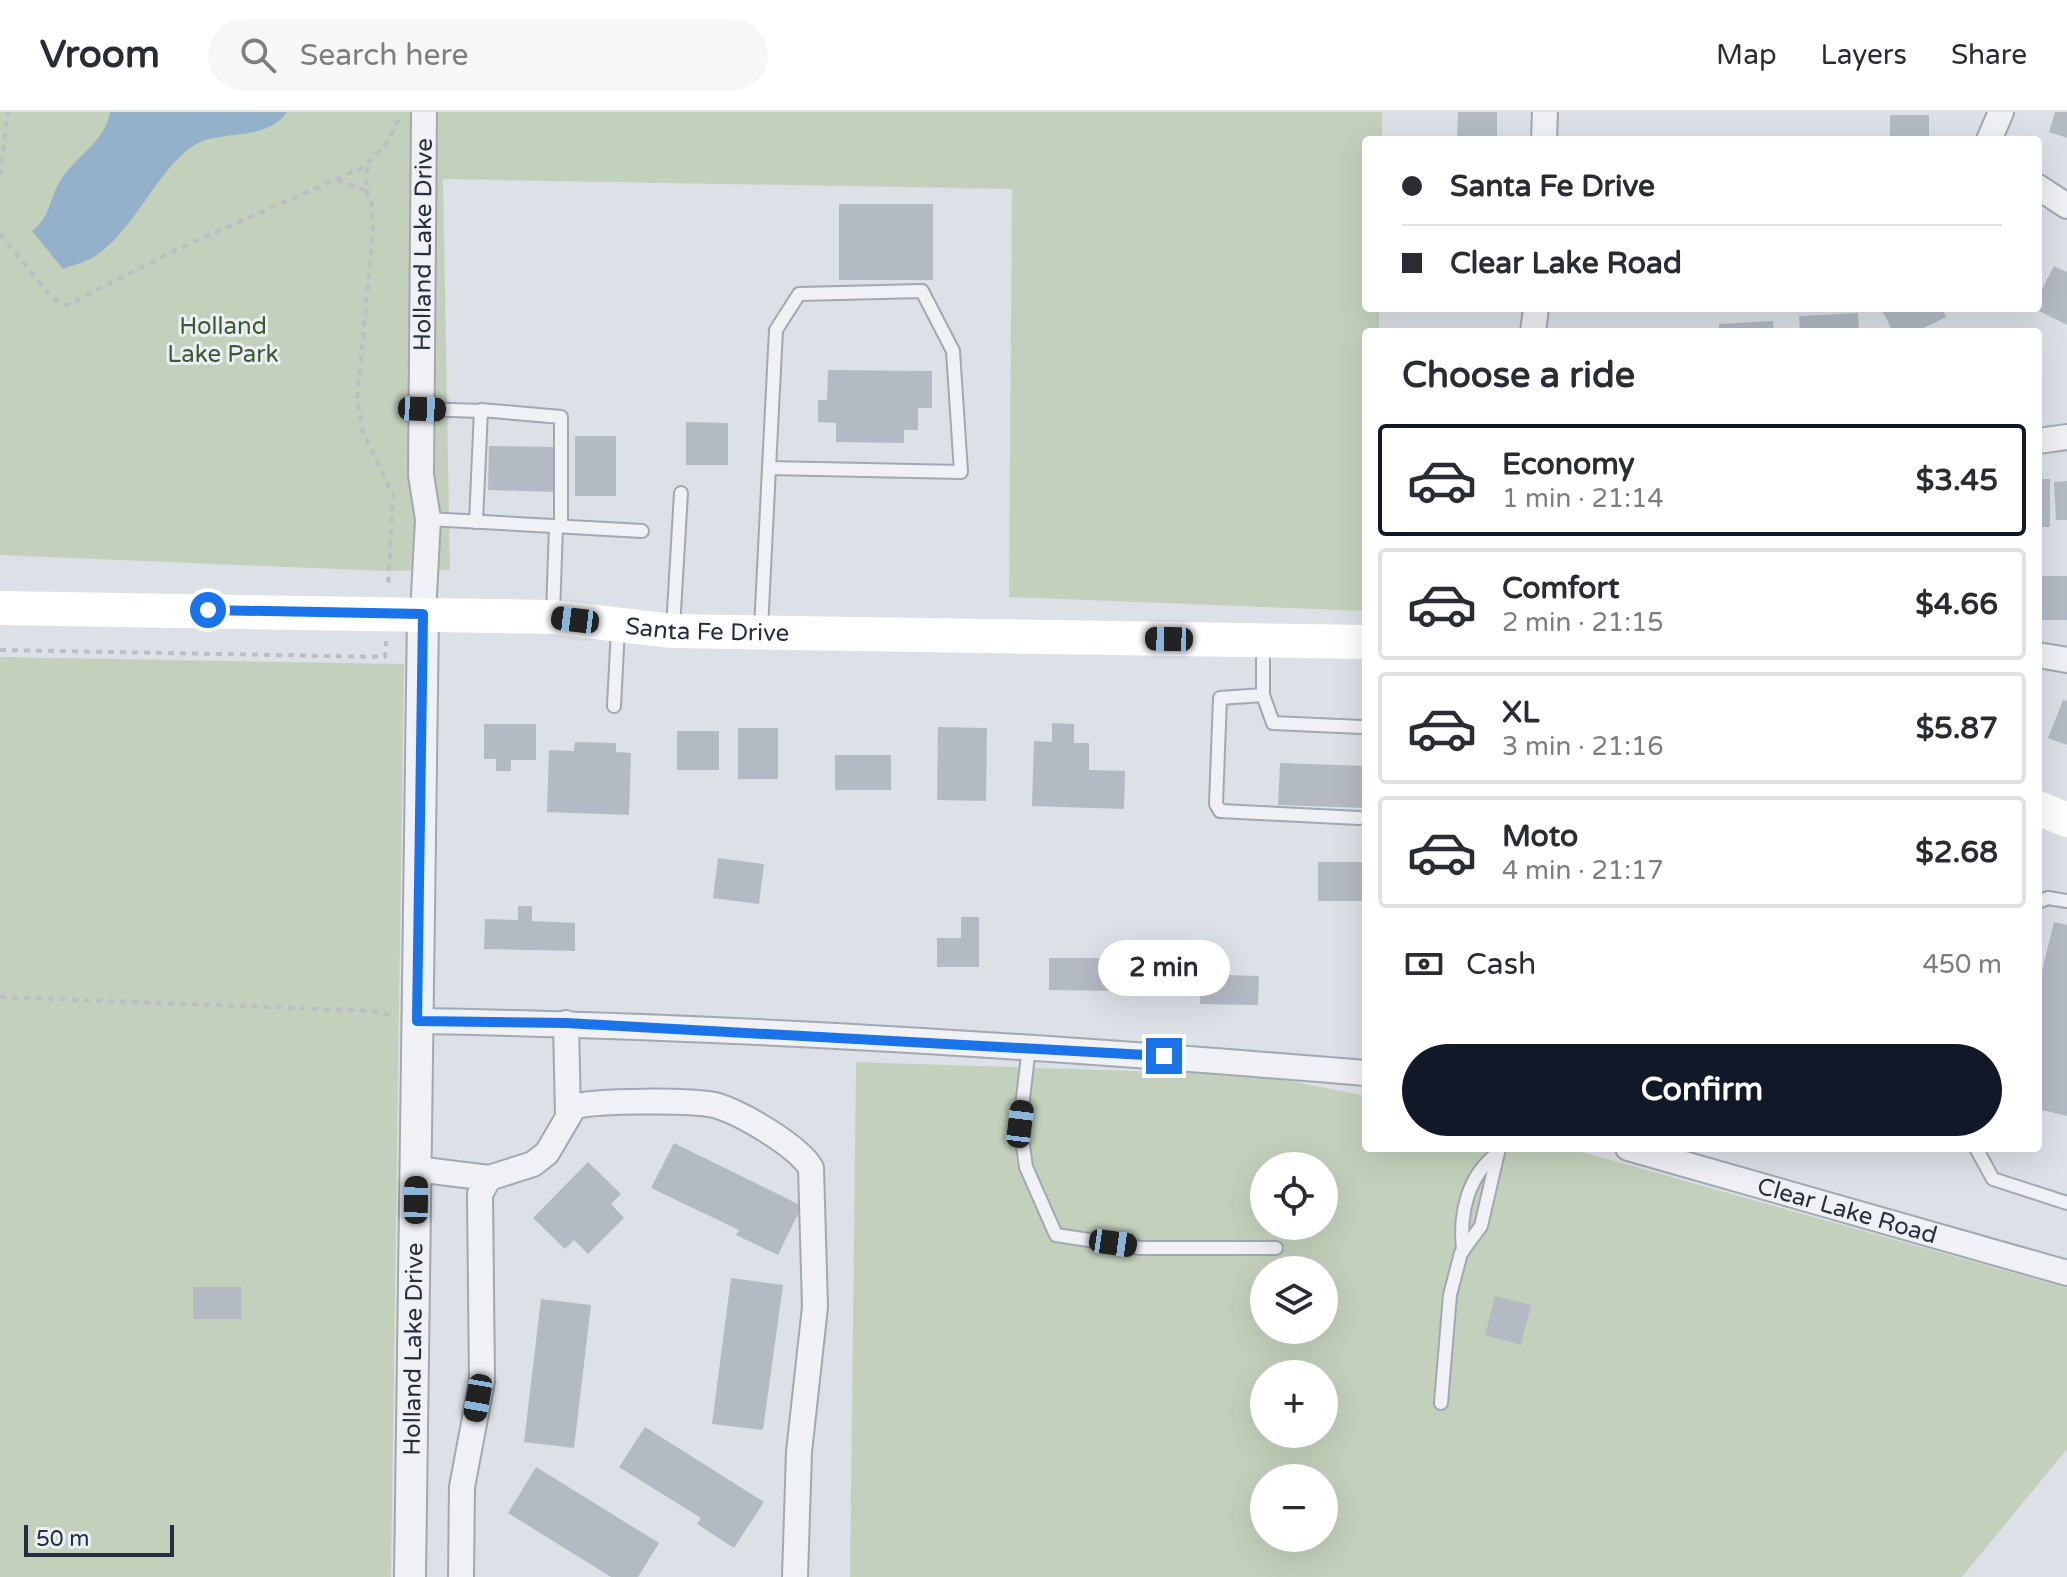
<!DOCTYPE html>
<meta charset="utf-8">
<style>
:root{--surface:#fff;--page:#f7f7f7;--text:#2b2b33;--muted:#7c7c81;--line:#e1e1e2;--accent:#111827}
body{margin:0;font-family:"Varela Round",sans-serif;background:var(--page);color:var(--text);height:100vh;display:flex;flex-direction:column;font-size:30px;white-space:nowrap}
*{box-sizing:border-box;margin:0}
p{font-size:26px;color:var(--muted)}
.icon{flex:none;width:44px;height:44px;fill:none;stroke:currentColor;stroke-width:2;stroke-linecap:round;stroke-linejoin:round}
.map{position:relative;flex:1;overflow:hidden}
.sheet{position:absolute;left:1362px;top:216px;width:680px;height:824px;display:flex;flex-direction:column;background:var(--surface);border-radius:8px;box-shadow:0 8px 32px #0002}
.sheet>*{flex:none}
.hud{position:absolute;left:1362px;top:24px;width:680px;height:176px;border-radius:8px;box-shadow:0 8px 32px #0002;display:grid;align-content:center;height:176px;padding:0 40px;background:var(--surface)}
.fabs{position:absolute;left:1250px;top:1040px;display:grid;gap:16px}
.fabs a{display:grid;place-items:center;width:88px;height:88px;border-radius:50%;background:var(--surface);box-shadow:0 8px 32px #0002;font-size:40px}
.scale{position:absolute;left:24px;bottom:20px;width:150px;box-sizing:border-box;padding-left:8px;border:4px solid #252f3e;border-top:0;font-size:22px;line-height:28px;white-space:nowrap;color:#252f3e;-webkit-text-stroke:6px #ebf0f5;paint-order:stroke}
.end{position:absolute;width:36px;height:36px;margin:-18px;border:10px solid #1a73e8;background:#fff;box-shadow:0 0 0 4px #fff}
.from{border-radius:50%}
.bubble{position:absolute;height:56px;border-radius:28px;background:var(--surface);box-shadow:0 8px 32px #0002;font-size:26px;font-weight:700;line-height:56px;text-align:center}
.car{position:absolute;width:24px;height:48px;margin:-24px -12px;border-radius:10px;box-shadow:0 0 6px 2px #0007;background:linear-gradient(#222 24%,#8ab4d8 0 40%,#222 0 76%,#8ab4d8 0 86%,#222 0)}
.hud b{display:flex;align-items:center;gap:28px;height:76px;font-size:30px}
.hud b+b{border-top:2px solid var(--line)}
.hud i{width:20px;height:20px;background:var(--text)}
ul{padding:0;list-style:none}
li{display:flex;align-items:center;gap:24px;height:112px;margin:0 16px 12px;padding:0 24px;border:4px solid var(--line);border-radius:8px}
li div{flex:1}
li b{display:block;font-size:30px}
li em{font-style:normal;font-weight:700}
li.current{border-color:var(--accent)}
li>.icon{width:72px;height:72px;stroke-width:1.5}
h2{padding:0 40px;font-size:36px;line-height:96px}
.pay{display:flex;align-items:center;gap:20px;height:88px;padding:0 40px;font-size:30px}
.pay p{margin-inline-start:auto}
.primary-button{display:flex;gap:16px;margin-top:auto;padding:16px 40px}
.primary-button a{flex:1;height:92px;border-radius:48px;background:var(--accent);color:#fff;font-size:32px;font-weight:700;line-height:92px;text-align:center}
header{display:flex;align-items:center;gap:48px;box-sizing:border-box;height:112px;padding:0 40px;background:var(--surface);border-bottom:2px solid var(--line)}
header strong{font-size:38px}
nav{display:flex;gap:44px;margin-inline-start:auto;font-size:28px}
.search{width:560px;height:72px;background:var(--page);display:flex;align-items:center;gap:20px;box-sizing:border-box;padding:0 28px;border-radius:44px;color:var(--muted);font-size:30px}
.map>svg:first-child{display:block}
</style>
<header>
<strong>Vroom</strong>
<div class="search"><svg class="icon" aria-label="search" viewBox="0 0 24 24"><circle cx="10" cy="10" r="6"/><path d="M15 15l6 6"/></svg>Search here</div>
<nav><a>Map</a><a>Layers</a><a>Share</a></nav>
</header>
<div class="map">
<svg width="2067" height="1465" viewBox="0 0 2067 1465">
<rect width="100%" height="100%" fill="#dce1e7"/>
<g fill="#c3d1bc" fill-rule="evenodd">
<path d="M0,0H1382V28H1366V196H1379V220H1366V499L1009,485L1012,77L443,67L450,458L384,459L0,443Z"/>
<path d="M0,545L404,552L391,1465H0Z"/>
<path d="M856,950L1260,963L1366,984V1036H1568L2067,1176V1337L1962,1465H850ZM1264,1054H1324V1114H1264ZM1264,1158H1324V1218H1264ZM1264,1262H1324V1322H1264ZM1264,1366H1324V1426H1264Z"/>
</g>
<path fill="#94b1ca" d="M110,0H287C265,32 217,15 190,36C153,65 136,115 97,143C87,150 73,153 63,157L32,119C53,101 47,89 62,66C77,44 106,28 110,0Z"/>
<g fill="#b3bac4">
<path d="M1458,0H1497V28H1457Z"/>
<path d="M2055,0H2067V26L2049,20Z"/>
<path d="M1890,3H1929V28H1875V24H1890Z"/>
<rect x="839" y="92" width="94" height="76"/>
<path d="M2054,154L2067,160V213L2033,196H2038V185Z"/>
<path d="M1881,196H1942L1946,205L1915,220H1893Z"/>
<path d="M1858,201L1859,220H1800L1799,204Z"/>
<path d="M1773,209L1774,220H1719V212Z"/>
<path d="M828,258L932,259V296H918V318H904V331L836,330V311L818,310V288H827Z"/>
<path d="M686,310L728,311V353H686Z"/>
<rect x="575" y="324" width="41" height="60"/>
<path d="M489,334L557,335L556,380L488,378Z"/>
<rect x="2038" y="367" width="12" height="48"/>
<path d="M2067,369V408H2056L2054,370Z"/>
<rect x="2042" y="464" width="25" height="44"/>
<path d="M2063,588L2067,589V633L2048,626Z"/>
<path d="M1052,611L1074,612V631H1089V658L1125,659L1124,697L1032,694L1034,629L1052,630Z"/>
<path d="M484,612H536V648H511V659H496V647H484Z"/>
<path d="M938,615L987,616L986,689L937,688Z"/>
<rect x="738" y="616" width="40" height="51"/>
<rect x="677" y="619" width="42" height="39"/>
<path d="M575,630L616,631V640L631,641L629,703L547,700L549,638L574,639Z"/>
<rect x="835" y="643" width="56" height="35"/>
<path d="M1280,651L1366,654V696L1278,693Z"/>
<path d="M718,746L764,752L759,792L713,786Z"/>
<rect x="1318" y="750" width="47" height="39"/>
<path d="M518,794H532V809L575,811V839L484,837L485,807L518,808Z"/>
<path d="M961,805H979V855H937V826H961Z"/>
<path d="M2054,810L2067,813V1004L2038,997V875Z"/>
<path d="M1201,845H1227V863L1259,864L1258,893L1200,892Z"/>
<path d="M1049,846H1116V879L1049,878Z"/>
<path d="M674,1031L802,1094L778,1143L736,1123L739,1118L651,1076Z"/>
<path d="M588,1050L621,1082L611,1092L624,1106L588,1142L574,1128L565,1137L533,1106Z"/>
<path d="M731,1166L783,1173L763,1318L712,1312Z"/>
<rect x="193" y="1175" width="48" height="32"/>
<path d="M1495,1184L1531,1193L1521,1233L1485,1223Z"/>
<path d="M541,1187L591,1193L574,1336L524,1330Z"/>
<path d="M645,1315L764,1390L734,1436L697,1412L701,1406L619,1355Z"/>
<path d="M536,1355L659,1431L638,1465H611L508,1401Z"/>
</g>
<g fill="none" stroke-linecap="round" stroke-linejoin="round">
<g stroke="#a1a8b1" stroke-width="16">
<g id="service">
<path d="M422,297L480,299"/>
<path d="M428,407L642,419"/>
<path d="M476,410L481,298L561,305V414"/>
<path d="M553,502L556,414"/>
<path d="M673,516L681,381"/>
<path d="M761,517L769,356L961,360L953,239L922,179L799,182L776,218L769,356"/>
<path d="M1263,531V583L1220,586L1216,692L1220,699L1359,706"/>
<path d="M1263,583L1273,611L1362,615"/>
<path d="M614,594L618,516"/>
<path d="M2038,790L2048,786L2067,789"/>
<path d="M1029,935L1020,1012L1026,1055L1056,1123L1141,1136H1276"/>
<path d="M1976,1036L1993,1067L2067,1091"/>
<path d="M1463,1139C1459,1102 1467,1064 1498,1041"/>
<path d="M1441,1291L1450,1183L1461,1141L1481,1114L1499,1036"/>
</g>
</g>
<g stroke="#a1a8b1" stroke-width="28">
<g id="minor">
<path d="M1544,28L1545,0"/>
<path d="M1989,28L2001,0"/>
<path d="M2038,75L2067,94"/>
<path d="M1533,220L1536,196"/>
<path d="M2038,329L2067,325"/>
<path id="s1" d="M423,502L428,407L421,363L424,0"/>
<path d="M2038,543L2067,548"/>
<path d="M417,909C734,914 1050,935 1366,961"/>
<path d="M566,911L568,1004"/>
<path id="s2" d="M1628,1036L2067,1161"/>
<path d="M416,1057L489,1066"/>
<path d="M461,1465L462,1375L482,1269L480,1082L489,1066L533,1052L547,1041L574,995C593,988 698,988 718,994C743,1002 798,1034 811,1056L815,1195L799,1340L795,1465"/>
</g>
</g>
<g stroke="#a1a8b1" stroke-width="34">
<g id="tertiary">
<path id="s3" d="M410,1465L423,502"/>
</g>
</g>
<g stroke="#babfc5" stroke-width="4" stroke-dasharray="6 6" stroke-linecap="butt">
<path d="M0,63L8,0"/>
<path d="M337,68L366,78L368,51"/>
<path d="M366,78L372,93L373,120L357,288L363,320L393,383L388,476"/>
<path d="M0,122L52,186L67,193L178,137L364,55L387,31L401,2"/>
<path d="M0,538L385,545L386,529"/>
<path d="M0,885L373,899L395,904"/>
</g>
<use href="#service" stroke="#eff1f5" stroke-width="12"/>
<use href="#minor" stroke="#eff1f5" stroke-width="24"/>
<use href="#tertiary" stroke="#eff1f5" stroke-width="30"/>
<g stroke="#fff" stroke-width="34">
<path id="s4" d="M0,496L553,505L672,519L1366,530"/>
<path d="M2038,696L2067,708"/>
</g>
</g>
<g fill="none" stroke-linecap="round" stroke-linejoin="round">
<path stroke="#1a73e8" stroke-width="10" d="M208,498L423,502L417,909L566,911L1164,944"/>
</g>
<g text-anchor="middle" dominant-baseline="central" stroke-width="6" stroke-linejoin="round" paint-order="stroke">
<g font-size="24" fill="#252f3e" stroke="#ebf0f5">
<text stroke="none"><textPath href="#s1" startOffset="370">Holland Lake Drive</textPath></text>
<text stroke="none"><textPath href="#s4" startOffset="708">Santa Fe Drive</textPath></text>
<text stroke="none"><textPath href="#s2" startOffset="228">Clear Lake Road</textPath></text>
<text stroke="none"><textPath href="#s3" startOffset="228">Holland Lake Drive</textPath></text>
</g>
<g font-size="24" fill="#3b5a31" stroke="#ebf0f5">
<text x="223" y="214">Holland<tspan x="223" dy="28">Lake Park</tspan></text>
</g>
</g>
</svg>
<div class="fabs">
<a><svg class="icon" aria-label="locate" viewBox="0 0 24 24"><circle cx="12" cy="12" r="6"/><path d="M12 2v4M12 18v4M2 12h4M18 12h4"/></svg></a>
<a><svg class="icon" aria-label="layers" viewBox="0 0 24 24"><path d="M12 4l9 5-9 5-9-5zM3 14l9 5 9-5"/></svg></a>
<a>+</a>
<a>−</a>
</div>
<div class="scale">50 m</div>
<i class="end from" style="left:208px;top:498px"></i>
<i class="end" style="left:1164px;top:944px"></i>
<div class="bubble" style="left:1098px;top:828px;width:132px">2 min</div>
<i class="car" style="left:422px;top:297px;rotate:92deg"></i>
<i class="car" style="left:575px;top:508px;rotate:277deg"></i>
<i class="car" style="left:1169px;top:527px;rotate:271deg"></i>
<i class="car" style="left:1020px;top:1012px;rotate:7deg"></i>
<i class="car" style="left:416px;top:1088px;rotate:1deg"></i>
<i class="car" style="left:1113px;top:1131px;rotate:98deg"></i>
<i class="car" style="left:478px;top:1286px;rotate:190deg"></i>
<div class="hud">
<b><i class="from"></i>Santa Fe Drive</b>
<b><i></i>Clear Lake Road</b>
</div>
<section class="sheet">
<h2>Choose a ride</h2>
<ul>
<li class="current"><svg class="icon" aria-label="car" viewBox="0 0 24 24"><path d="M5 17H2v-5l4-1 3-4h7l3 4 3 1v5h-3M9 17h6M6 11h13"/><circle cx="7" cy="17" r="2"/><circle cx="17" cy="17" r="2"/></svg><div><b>Economy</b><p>1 min · 21:14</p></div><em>$3.45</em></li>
<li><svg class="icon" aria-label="car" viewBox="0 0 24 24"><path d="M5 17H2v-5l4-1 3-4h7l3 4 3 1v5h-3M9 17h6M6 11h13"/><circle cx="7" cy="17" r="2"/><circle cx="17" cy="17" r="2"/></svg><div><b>Comfort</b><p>2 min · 21:15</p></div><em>$4.66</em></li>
<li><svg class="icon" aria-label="car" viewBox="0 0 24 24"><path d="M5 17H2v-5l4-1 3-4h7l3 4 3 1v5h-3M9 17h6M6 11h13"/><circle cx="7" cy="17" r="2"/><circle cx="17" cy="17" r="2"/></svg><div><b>XL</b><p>3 min · 21:16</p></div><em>$5.87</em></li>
<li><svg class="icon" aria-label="car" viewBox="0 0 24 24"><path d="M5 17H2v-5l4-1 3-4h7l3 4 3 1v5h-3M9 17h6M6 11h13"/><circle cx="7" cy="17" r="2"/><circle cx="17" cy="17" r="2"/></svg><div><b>Moto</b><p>4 min · 21:17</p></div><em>$2.68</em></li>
</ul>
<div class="pay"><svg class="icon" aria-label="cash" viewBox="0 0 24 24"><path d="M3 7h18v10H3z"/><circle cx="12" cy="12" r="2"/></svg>Cash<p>450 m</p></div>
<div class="primary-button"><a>Confirm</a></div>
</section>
</div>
